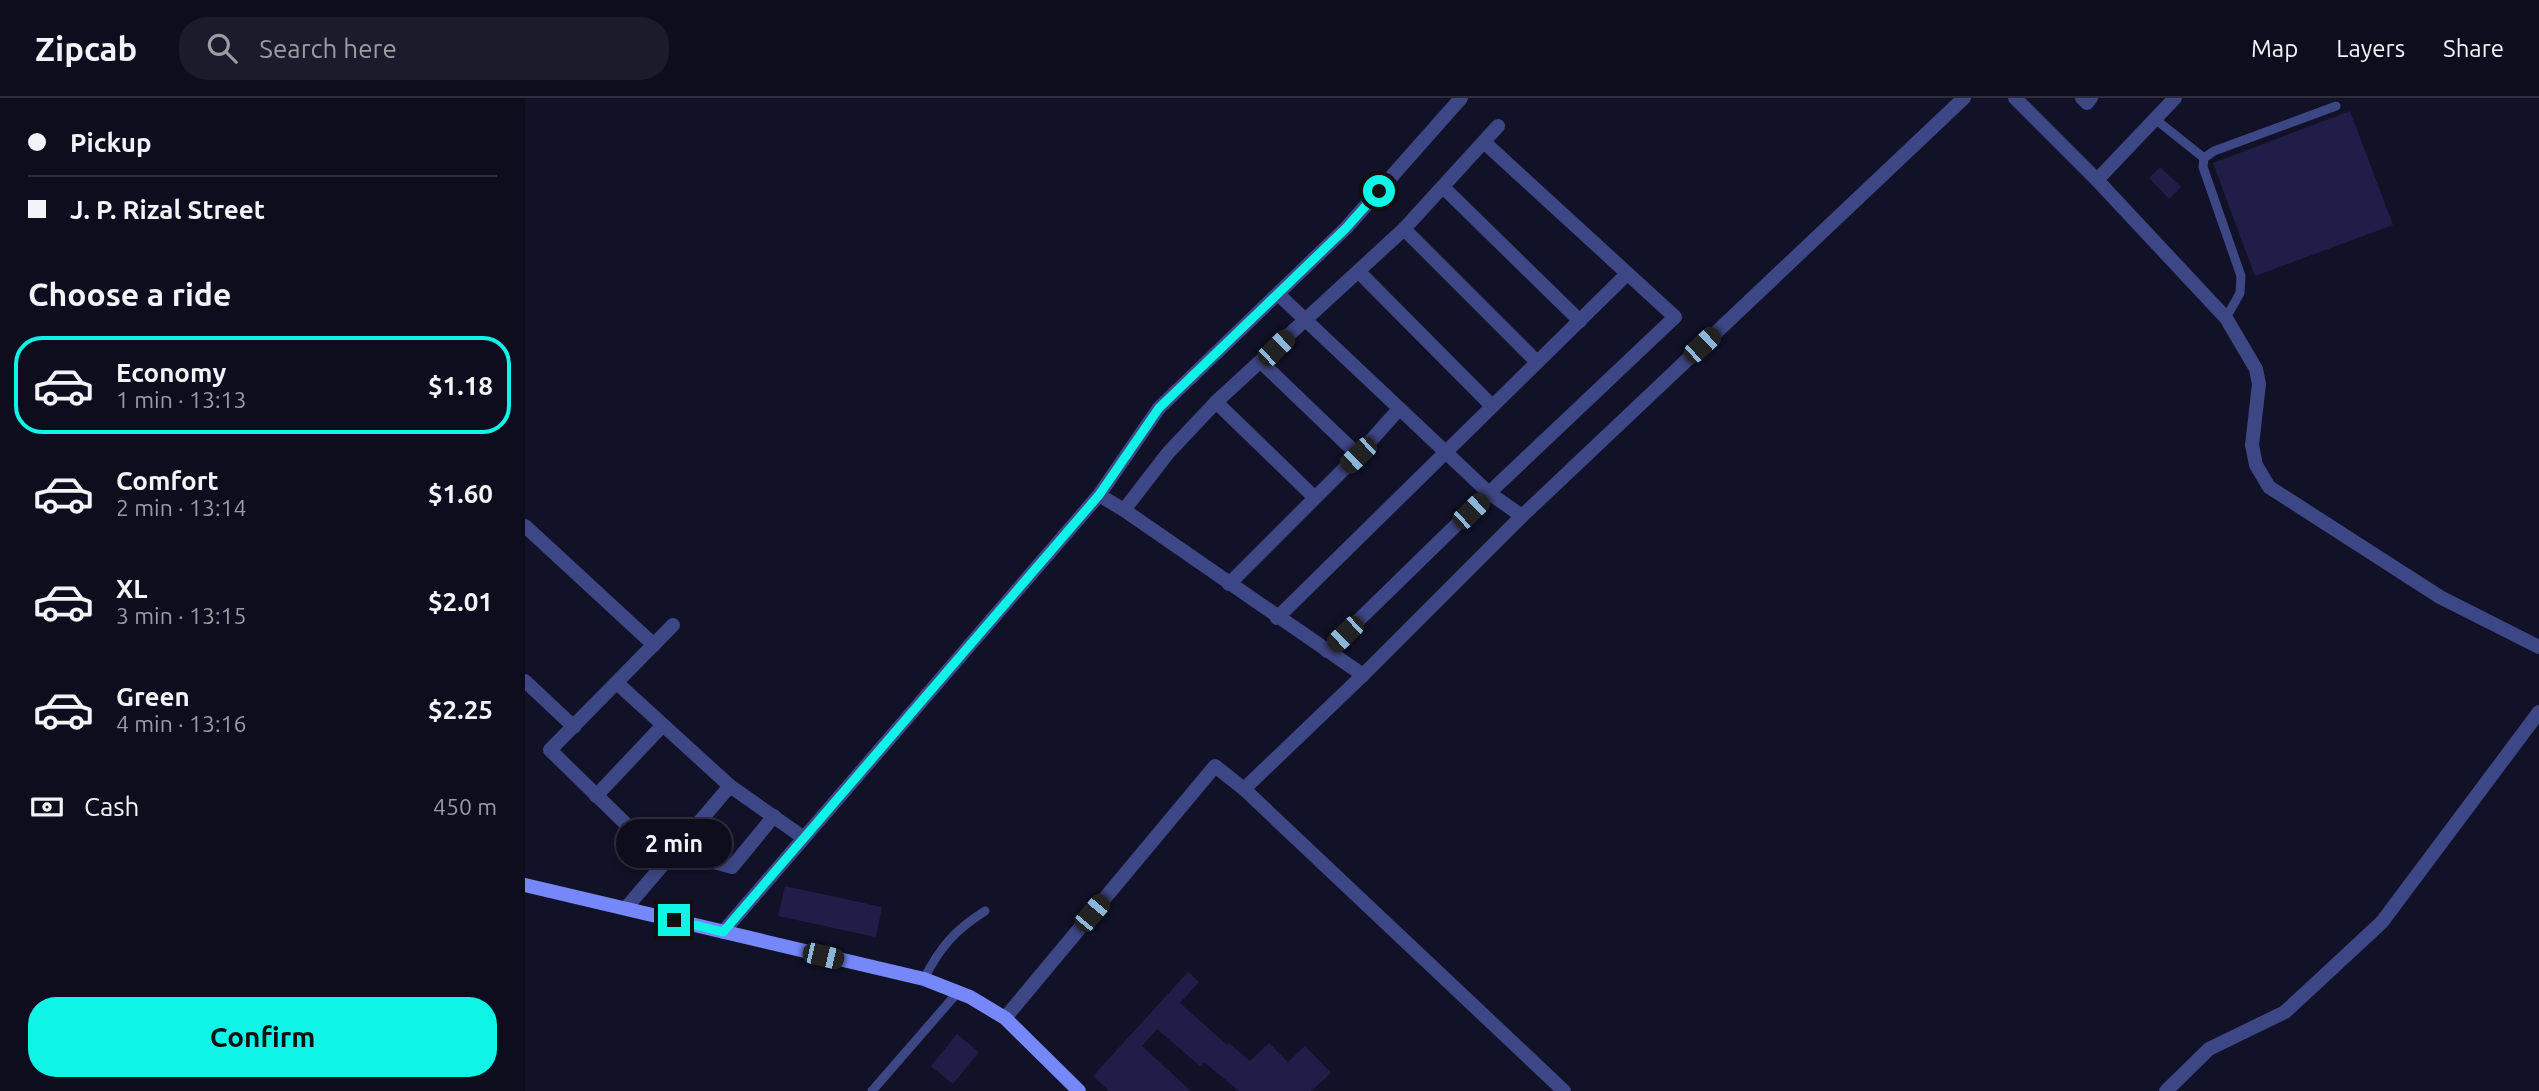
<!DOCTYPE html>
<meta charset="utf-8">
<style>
:root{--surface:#0d0d1e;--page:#1b1b2b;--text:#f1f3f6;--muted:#9a9ca4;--line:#2d2d3c;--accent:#0ef5e7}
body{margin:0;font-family:Ubuntu,sans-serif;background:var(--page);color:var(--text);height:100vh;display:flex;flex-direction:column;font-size:26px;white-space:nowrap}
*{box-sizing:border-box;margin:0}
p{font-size:23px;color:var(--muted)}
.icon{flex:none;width:38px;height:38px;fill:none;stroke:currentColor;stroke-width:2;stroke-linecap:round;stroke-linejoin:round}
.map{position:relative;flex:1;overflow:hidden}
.details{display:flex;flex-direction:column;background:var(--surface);width:525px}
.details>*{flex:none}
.guide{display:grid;align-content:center;height:154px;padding:0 28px;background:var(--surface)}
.end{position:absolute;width:32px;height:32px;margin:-16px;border:9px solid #0ef5e7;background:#111;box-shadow:0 0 0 4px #111}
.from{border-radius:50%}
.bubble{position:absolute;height:49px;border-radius:24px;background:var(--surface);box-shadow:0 4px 10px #0003,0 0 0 2px var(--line);font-size:23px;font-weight:700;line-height:49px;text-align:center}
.car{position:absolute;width:21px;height:42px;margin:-21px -10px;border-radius:9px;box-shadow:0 0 5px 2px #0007;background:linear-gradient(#222 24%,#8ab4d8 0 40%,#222 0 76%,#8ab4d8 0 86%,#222 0)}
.guide b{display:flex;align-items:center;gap:24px;height:66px;font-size:26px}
.guide b+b{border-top:2px solid var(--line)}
.guide i{width:18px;height:18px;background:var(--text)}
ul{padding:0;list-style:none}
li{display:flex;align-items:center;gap:21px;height:98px;margin:0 14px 10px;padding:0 14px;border:4px solid transparent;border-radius:28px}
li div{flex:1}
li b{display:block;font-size:26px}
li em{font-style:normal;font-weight:700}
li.current{border-color:var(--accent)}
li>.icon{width:63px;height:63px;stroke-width:1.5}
h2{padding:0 28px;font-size:32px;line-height:84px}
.pay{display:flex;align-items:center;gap:18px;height:77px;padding:0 28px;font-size:26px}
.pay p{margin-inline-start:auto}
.primary-button{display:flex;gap:14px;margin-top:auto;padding:14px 28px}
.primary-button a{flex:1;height:80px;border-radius:28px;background:var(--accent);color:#111;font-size:28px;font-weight:700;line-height:80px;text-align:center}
header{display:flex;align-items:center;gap:42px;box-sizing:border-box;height:98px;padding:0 35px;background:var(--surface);border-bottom:2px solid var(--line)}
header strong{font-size:33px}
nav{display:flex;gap:38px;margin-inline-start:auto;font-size:24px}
.search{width:490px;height:63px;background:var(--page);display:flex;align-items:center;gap:18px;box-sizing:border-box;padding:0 24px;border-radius:28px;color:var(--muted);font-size:26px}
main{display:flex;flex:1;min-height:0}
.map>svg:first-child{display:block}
</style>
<header>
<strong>Zipcab</strong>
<div class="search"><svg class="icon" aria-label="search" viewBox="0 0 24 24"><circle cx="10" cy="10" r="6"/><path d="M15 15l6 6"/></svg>Search here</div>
<nav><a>Map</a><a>Layers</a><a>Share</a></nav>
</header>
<main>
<section class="details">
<div class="guide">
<b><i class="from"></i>Pickup</b>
<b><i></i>J. P. Rizal Street</b>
</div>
<h2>Choose a ride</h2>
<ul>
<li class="current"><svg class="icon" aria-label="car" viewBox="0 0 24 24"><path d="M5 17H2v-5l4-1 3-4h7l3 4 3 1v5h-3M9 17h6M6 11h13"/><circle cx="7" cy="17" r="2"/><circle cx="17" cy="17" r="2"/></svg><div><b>Economy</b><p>1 min · 13:13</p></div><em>$1.18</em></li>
<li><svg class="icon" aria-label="car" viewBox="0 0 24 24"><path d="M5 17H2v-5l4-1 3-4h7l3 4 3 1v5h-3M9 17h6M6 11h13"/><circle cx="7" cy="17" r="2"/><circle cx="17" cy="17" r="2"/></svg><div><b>Comfort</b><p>2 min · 13:14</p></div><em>$1.60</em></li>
<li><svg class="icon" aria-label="car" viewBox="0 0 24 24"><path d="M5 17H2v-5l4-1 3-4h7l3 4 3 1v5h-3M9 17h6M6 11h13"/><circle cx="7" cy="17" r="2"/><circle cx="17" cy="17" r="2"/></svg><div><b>XL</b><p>3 min · 13:15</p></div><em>$2.01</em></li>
<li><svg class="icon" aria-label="car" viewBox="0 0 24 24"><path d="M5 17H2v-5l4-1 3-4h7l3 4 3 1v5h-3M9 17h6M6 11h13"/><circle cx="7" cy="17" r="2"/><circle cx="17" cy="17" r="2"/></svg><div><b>Green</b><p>4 min · 13:16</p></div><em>$2.25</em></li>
</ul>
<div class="pay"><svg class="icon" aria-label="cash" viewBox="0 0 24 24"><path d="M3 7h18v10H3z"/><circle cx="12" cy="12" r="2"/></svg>Cash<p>450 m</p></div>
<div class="primary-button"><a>Confirm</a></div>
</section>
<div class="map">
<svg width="2014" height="993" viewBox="0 0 2014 993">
<rect width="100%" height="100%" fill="#111128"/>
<g fill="#201e48">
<path d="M1825,13L1868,127L1730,178L1688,65Z"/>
<path d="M1635,69L1656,89L1644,101L1624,80Z"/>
<path d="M260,788L357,809L351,839L253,818Z"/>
<path d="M663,874L674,884L655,905L702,947L704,945L725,963L744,945L763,964L780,948L806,975L786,993H714L679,964L675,968L632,931L617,948L666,993H584L568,978Z"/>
<path d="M432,936L454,954L428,986L406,968Z"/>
</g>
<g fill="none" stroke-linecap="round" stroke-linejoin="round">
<g stroke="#3e4785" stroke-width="9">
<path d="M1630,21L1679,60"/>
<path d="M1701,220L1715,195L1716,178L1678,69L1679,60L1689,53L1811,8"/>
<path d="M399,881C415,849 430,832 460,813"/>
<path d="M347,993L433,894"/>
</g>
<g stroke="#3e4785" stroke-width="14">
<path d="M1490,0L1572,82L1701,220L1731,271L1734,286L1727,347L1731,367L1744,389L1915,499L2014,549"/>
<path d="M1557,0L1562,5L1566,0"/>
<path d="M1572,82L1650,0"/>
<path d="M918,89L1055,223"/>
<path d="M879,131L1012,264"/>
<path d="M834,174L967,308"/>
<path d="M753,196L964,395L997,418"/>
<path d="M736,264L833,357"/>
<path d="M691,304L789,399"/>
<path d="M574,397L599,412L838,577"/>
<path d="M599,412L643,355L691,304L879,131L973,28"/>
<path d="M0,428L129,547"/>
<path d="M704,486L833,357L874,311"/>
<path d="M752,520L1102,176"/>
<path d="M148,527L25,652L105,730L150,753L207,769L249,718"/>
<path d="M802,553L964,395L1150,219L959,44"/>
<path d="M0,583L49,629"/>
<path d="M92,585L205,688L279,740"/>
<path d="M719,691L838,577L997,418L1439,0"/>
<path d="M71,698L138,627"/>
<path d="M101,810L205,688"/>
<path d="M198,834L574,397L634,310L821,130L936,0"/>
<path d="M480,920L690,668L719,691L1039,993"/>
<path d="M1641,993L1684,951L1760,914L1857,824L2014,614"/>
</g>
<path stroke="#7587f9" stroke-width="14" d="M0,787L399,881L445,899L480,920L554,993"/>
</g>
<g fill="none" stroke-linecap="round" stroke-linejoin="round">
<path stroke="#0ef5e7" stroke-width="9" d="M149,822L198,834L574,397L634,310L821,130L854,93"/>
</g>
</svg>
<i class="end from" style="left:854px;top:93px"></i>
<i class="end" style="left:149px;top:822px"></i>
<div class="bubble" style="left:91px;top:721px;width:116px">2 min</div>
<i class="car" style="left:1177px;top:247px;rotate:47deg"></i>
<i class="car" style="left:751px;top:250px;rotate:46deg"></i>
<i class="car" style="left:833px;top:357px;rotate:226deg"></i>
<i class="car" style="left:946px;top:413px;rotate:46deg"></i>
<i class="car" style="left:820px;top:536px;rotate:226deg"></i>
<i class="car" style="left:567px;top:815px;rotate:40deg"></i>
<i class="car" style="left:298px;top:858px;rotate:103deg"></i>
</div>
</main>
